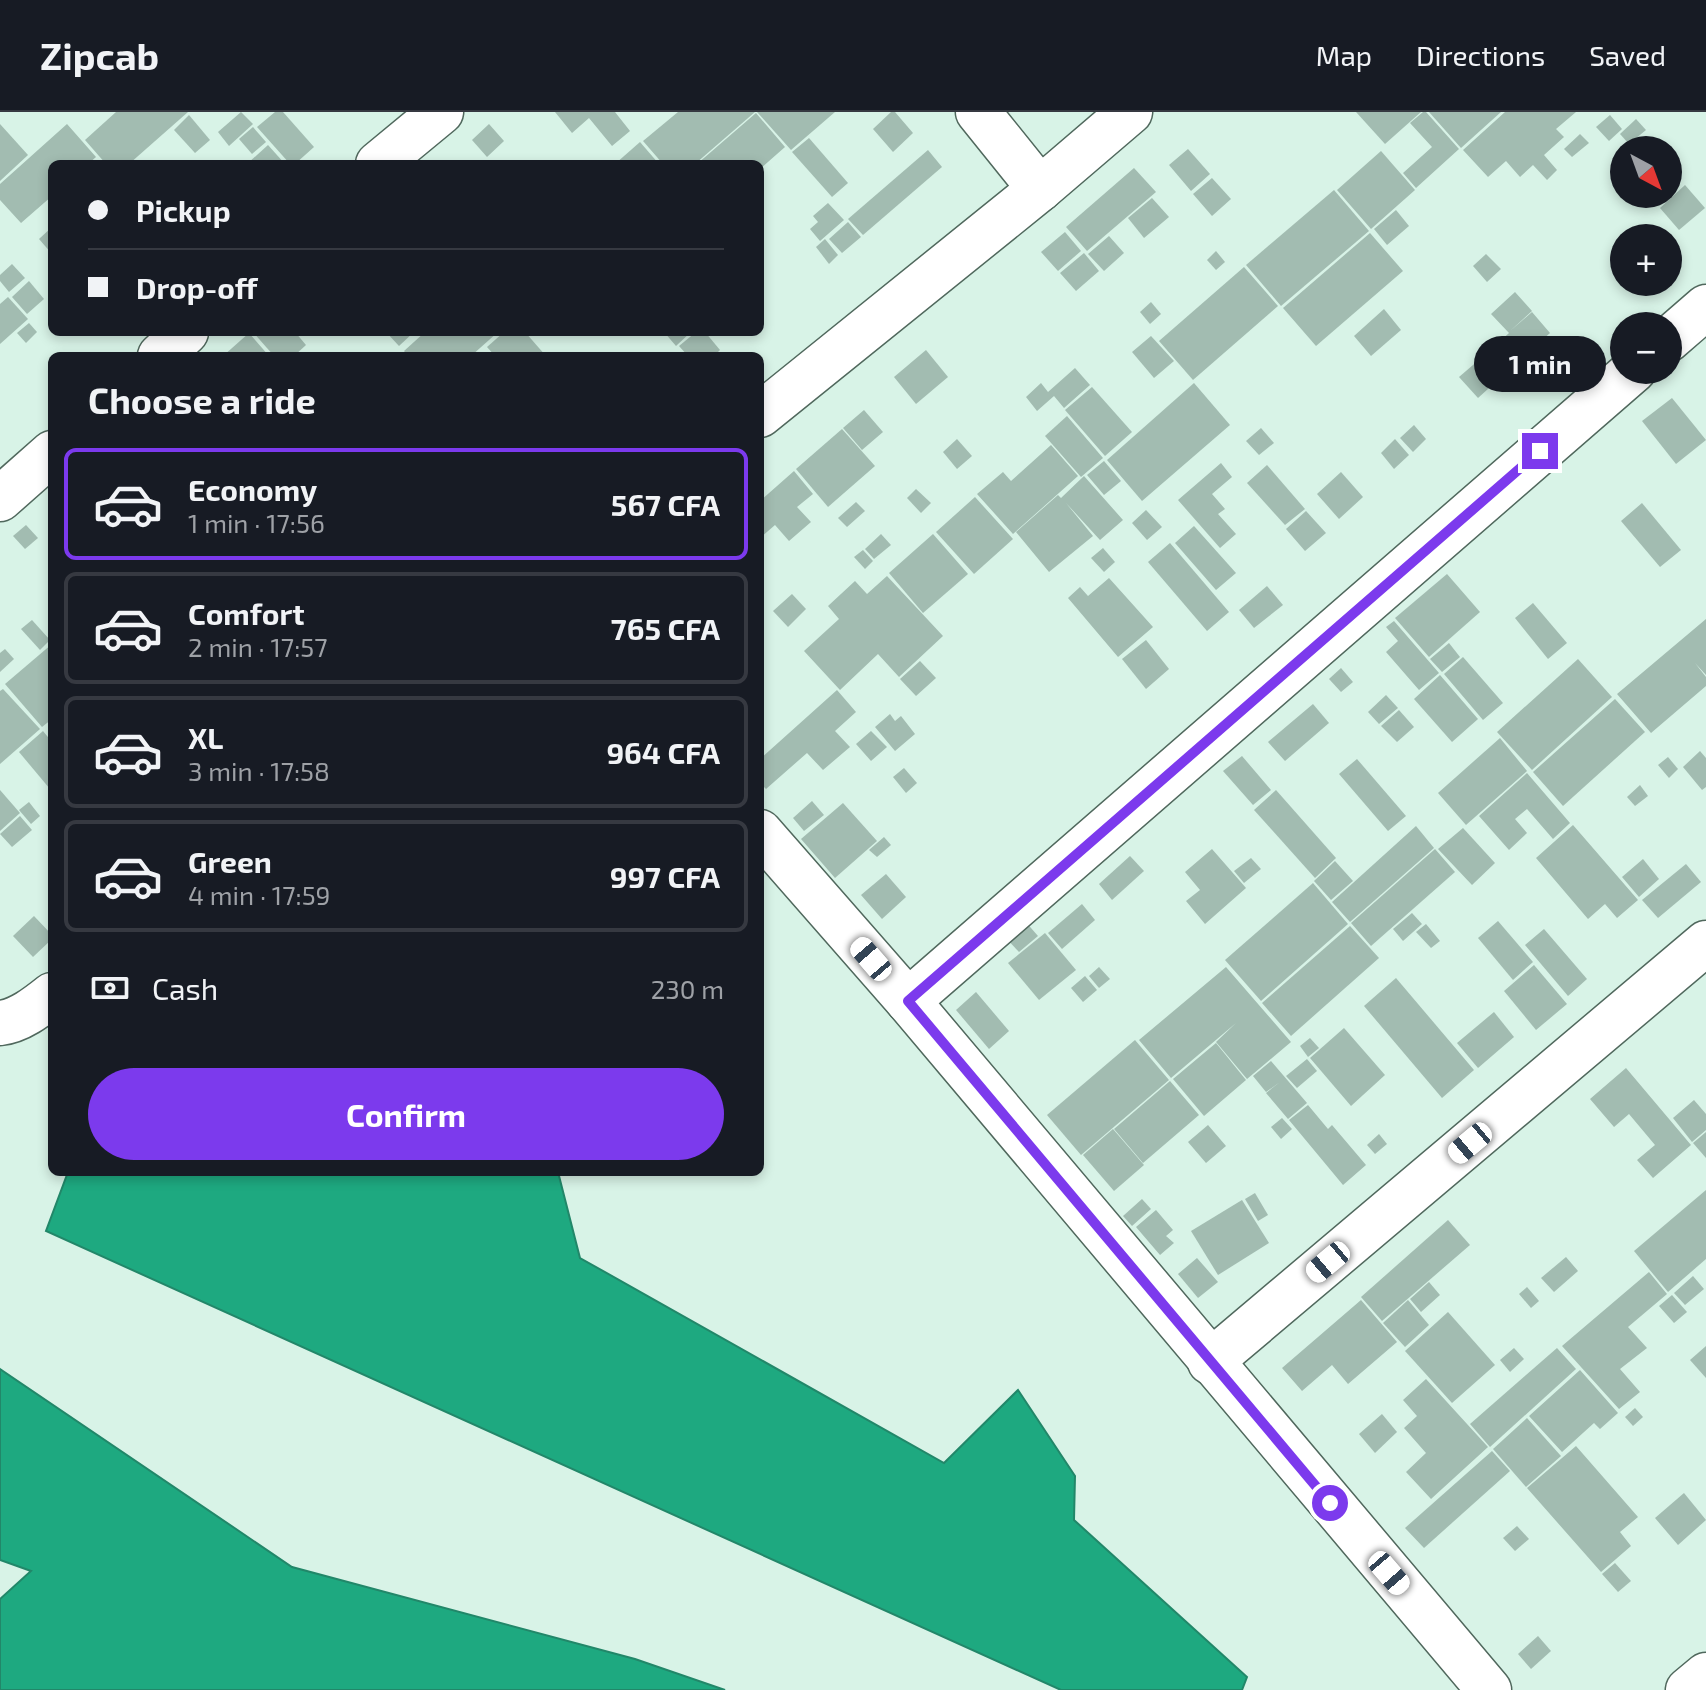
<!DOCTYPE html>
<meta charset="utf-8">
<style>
:root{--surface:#171b24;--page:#242831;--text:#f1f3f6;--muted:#9ea1a6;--line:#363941;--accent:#7c3aed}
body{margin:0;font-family:"Exo 2",sans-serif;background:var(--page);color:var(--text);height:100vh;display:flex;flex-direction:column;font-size:30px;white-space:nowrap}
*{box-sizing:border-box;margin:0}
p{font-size:26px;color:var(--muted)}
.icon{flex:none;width:44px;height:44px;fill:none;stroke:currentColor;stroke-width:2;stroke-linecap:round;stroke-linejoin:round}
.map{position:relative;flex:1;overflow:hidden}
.details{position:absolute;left:48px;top:240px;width:716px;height:824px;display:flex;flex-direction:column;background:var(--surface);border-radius:12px;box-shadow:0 4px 12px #0003}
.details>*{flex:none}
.hud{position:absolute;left:48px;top:48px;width:716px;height:176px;border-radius:12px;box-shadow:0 4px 12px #0003;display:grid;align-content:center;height:176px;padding:0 40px;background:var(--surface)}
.needle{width:52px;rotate:139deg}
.controls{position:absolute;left:1610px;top:24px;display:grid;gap:16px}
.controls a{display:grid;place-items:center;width:72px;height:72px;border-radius:50%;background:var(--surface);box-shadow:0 4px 12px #0003;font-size:40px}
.end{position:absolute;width:36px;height:36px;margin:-18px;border:10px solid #7c3aed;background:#fff;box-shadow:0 0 0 4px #fff}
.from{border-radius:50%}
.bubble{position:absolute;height:56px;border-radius:28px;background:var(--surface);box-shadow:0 4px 12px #0003;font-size:26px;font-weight:700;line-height:56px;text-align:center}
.car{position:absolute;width:24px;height:48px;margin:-24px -12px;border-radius:10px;box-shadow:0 0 6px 2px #0007;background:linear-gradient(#fff 24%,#345 0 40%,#fff 0 76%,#345 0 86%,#fff 0)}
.hud b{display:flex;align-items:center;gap:28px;height:76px;font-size:30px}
.hud b+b{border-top:2px solid var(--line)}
.hud i{width:20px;height:20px;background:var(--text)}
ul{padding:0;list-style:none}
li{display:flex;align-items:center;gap:24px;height:112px;margin:0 16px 12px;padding:0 24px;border:4px solid var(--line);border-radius:12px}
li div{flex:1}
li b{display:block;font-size:30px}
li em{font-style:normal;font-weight:700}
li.on{border-color:var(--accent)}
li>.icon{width:72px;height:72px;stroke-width:1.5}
h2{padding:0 40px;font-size:36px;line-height:96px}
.pay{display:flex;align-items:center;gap:20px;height:88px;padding:0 40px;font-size:30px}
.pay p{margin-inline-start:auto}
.action{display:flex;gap:16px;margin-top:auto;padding:16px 40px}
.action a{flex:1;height:92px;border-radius:48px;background:var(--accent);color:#fff;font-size:32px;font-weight:700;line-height:92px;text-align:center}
header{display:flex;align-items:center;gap:48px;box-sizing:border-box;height:112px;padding:0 40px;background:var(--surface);border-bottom:2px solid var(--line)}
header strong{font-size:38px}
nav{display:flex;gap:44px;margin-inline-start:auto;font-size:28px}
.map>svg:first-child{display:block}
</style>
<header>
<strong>Zipcab</strong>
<nav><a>Map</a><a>Directions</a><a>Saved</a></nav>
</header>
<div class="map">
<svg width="1706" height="1578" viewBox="0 0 1706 1578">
<rect width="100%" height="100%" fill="#d8f3e7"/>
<g fill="#1ea980" stroke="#228769" stroke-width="2">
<path d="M68,1060H558L580,1146L944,1351L1018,1278L1075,1364L1074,1408L1247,1565L1242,1578H1061L46,1119Z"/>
<path d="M0,1257L292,1455L635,1547L725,1578H0V1487L31,1459L0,1448Z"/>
</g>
<g fill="#a2bcb1">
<path d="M116,0H188L129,52H106L85,28Z"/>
<path d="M241,0L253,12L229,34L218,20Z"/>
<path d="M275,0H283L314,35L295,52H290L257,15Z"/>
<path d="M555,0H615L630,19L612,34L589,6L572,21Z"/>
<path d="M678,0H755L695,52H663L643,29Z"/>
<path d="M757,0H835L791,38Z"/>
<path d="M891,0H895L913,21L893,40L873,17Z"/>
<path d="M1356,0H1421L1385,32Z"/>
<path d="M1423,0H1426L1459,37L1416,76L1403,61L1432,35L1410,11Z"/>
<path d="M1429,0H1501L1461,36Z"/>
<path d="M1505,0H1576L1556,17L1564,25L1544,43L1557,58L1547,68L1533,53L1520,65L1506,49L1488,65L1463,38Z"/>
<path d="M756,1L785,35L760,57V52H697Z"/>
<path d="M189,3L210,28L195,41L174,18Z"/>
<path d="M1610,3L1622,17L1609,29L1596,15Z"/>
<path d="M1636,7L1646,18L1629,32L1620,22Z"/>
<path d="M0,12L28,43L0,69Z"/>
<path d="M67,12L96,45L88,52H52V84L21,111L0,88V72Z"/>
<path d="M489,12L504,29L487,45L472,28Z"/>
<path d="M253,15L266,30L252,42L239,27Z"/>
<path d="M1580,22L1589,31L1572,45L1564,37Z"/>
<path d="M809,26L848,71L832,85L792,40Z"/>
<path d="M640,30L659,52H615Z"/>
<path d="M268,33L285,52H247Z"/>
<path d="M1188,37L1210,62L1191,79L1169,53Z"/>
<path d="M928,38L942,55L863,123L848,107Z"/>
<path d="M1381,39L1415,78L1371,117L1337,78Z"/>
<path d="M1134,56L1156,80L1087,139L1066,115Z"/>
<path d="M1212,66L1231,87L1212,104L1193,82Z"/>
<path d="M1685,73L1705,96L1679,118L1660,96Z"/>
<path d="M1334,78L1369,119L1281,194L1246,153Z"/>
<path d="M1152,86L1169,105L1144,126L1128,106Z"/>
<path d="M828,91L844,108L820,129L810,117L818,110L813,104Z"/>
<path d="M1396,98L1409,114L1387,133L1374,117Z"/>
<path d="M848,110L861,125L842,141L829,127Z"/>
<path d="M52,115V142L39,127Z"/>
<path d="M1065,120L1081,139L1058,159L1041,140Z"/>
<path d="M1370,121L1403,159L1316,234L1283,196Z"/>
<path d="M1109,124L1124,141L1104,159L1088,142Z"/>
<path d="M825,127L838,143L829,152L816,135Z"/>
<path d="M1216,139L1225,150L1216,158L1207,148Z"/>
<path d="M1084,141L1099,159L1076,179L1060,161Z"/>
<path d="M1486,142L1501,157L1487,170L1473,154Z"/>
<path d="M12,152L25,166L9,180L0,169V163Z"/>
<path d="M1244,155L1278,194L1193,268L1159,229Z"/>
<path d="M29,169L44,187L27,202L12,185Z"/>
<path d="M1515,180L1532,199L1510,219L1532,200L1550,221L1502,265L1484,244L1509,221L1491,202Z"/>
<path d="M8,185L28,207L0,232V192Z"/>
<path d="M1151,190L1161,202L1150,212L1140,200Z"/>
<path d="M1384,197L1401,218L1371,244L1354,224Z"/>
<path d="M29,211L37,220L26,231L17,221Z"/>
<path d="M253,220H295L306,233L294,244H274Z"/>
<path d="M386,220H414L399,234Z"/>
<path d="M425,220H498L471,244H408L404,239Z"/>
<path d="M504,220H525L546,244H495L487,235Z"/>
<path d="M664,220H691L676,234Z"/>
<path d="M696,220H705L720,238L714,244H688L679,234Z"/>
<path d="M249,221L269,244H223Z"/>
<path d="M1151,224L1174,249L1154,266L1132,240Z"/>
<path d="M926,238L948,265L916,292L894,265Z"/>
<path d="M1480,247L1499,267L1478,286L1459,265Z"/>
<path d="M1075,256L1090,273L1064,296L1054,284L1037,299L1026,285L1041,271L1048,280Z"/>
<path d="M1194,271L1230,313L1142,389L1107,348Z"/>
<path d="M1092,275L1132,320L1105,344L1065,298Z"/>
<path d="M1672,286L1706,328L1676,352L1642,309Z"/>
<path d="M864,298L883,320L862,338L843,316Z"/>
<path d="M1067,304L1103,346L1081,365L1045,324Z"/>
<path d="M1414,313L1426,327L1413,340L1400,326Z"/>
<path d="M1261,316L1274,331L1259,343L1246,329Z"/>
<path d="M842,317L875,354L828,395L796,357Z"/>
<path d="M957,327L972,344L957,357L943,340Z"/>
<path d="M1395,327L1409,343L1394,357L1381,341Z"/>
<path d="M1051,333L1078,364L1013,422L977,382L1003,360L1011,369Z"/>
<path d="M1104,349L1121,369L1104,383L1087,363Z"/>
<path d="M1221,351L1232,365L1212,382L1225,397L1218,402L1236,422L1220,436L1178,388Z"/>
<path d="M1267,353L1305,397L1285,413L1247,371Z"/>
<path d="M794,359L813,382L797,395L811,410L789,429L775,413L760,426V389Z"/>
<path d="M1341,360L1363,385L1339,407L1317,382Z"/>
<path d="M1084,364L1123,408L1100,428L1066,391L1093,424L1049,460L1016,420L1058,383L1061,386Z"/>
<path d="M916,377L931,391L921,401L907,386Z"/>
<path d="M975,385L1013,427L974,462L936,420Z"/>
<path d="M856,390L865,399L847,415L838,406Z"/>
<path d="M1642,391L1681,438L1660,455L1621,409Z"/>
<path d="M1146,398L1162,415L1147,428L1132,411Z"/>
<path d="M1306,399L1326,421L1305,439L1286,417Z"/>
<path d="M26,413L38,426L25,437L13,424Z"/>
<path d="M1194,414L1236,461L1216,478L1175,431Z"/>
<path d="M881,422L891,433L874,447L865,437Z"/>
<path d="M933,422L968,462L923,501L889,461Z"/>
<path d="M1170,431L1229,500L1207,519L1148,450Z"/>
<path d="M1103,436L1115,450L1104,460L1091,446Z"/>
<path d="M863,438L873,449L865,457L854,445Z"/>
<path d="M1447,462L1480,500L1429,545L1395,506Z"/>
<path d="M887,464L943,524L899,565L878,542L840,578L804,539L839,507L828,494L855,469L867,482Z"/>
<path d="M1109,466L1153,515L1118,545L1068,486L1080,475L1088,484Z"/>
<path d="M1267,474L1283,493L1254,516L1239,498Z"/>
<path d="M792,482L806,497L788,515L773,499Z"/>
<path d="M1533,491L1567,531L1548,547L1515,506Z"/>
<path d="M1706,507V563L1695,551L1706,565V574L1651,621L1617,582Z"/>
<path d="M32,508L50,528L40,538L21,517Z"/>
<path d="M1394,509L1439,561L1419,578L1386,540L1398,529L1386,515Z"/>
<path d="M1146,528L1169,557L1146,577L1122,547Z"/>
<path d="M1449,531L1460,545L1442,560L1430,547Z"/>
<path d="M52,532V607L42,615L5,572Z"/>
<path d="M5,537L14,547L0,560V541Z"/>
<path d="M1463,545L1503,591L1483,608L1444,562Z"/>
<path d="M1578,547L1612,585L1532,658L1497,620Z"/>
<path d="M920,549L936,566L916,584L900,567Z"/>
<path d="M1341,556L1353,570L1341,580L1329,567Z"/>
<path d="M1440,563L1478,607L1452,630L1414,587Z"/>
<path d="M3,577L40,617L0,652V579Z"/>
<path d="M837,578L856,600L835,619L850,635L823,658L807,641L766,677L760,671V647Z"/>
<path d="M1386,583L1398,596L1379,612L1368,600Z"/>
<path d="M1615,587L1645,620L1563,694L1533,660Z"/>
<path d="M1313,592L1329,611L1285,649L1268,630Z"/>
<path d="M1399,598L1414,615L1397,630L1381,614Z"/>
<path d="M890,602L895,609L901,604L915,622L895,639L875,615Z"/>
<path d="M43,619L52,630L50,677L19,640Z"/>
<path d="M871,619L887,635L871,649L856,632Z"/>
<path d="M1500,626L1527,659L1466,713L1438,681Z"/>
<path d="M1700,639L1706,646V675L1702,678L1683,655Z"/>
<path d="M1242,644L1271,678L1253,693L1223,659Z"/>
<path d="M1668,645L1678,657L1669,666L1658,653Z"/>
<path d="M1357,647L1406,704L1388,719L1339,662Z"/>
<path d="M904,656L917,671L906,681L893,665Z"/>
<path d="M1527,661L1570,711L1553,727L1527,697L1515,707L1527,721L1509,738L1479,704Z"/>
<path d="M1640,673L1648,684L1635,694L1627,685Z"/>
<path d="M0,678L20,701L0,719Z"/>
<path d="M1276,678L1336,746L1315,766L1254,698Z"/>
<path d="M812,689L824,703L804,719L793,706Z"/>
<path d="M29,690L40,704L31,712L19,698Z"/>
<path d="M843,691L877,729L835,766L801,727Z"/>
<path d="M20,704L32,718L12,735L0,722Z"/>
<path d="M1573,713L1638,788L1617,806L1605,792L1588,807L1536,746Z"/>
<path d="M1416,714L1434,736L1350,810L1332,790Z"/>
<path d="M1463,716L1495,751L1472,773L1438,737Z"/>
<path d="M884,725L891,733L877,745L869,738Z"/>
<path d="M1212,737L1246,776L1205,812L1186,789L1200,778L1185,760Z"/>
<path d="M1435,737L1455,760L1371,834L1351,811Z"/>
<path d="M1130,744L1144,759L1112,788L1099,772Z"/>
<path d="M1251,746L1261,757L1244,771L1234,759Z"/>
<path d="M1643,747L1659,767L1639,785L1622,765Z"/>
<path d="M1335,749L1353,769L1331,788L1314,769Z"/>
<path d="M1686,752L1701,770L1658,806L1642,788Z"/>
<path d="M886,762L906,785L882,807L861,783Z"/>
<path d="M1313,771L1348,812L1261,889L1225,848Z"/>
<path d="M1082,792L1095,808L1062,837L1048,821Z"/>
<path d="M1412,801L1422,812L1403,829L1393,817Z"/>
<path d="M34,804L52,823V827L33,845L13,824Z"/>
<path d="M1024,808L1038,824L1019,840L1005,825Z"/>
<path d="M1498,809L1533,850L1513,868L1478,826Z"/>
<path d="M1426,812L1440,829L1431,836L1416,820Z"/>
<path d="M1350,814L1379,846L1291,924L1262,891Z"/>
<path d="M1544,817L1587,867L1568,884L1525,833Z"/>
<path d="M1045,821L1076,858L1039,888L1008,851Z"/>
<path d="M1534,853L1567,892L1536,918L1504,879Z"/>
<path d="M1099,855L1110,867L1099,876L1089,864Z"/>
<path d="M1226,855L1291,930L1247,967L1216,930L1236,911L1171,966L1139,928Z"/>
<path d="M1085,864L1097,878L1083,890L1071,876Z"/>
<path d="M1396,866L1474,958L1442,986L1364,894Z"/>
<path d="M976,880L1009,919L989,937L956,898Z"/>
<path d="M1494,900L1514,925L1478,956L1457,931Z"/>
<path d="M1344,916L1385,963L1351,994L1310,946Z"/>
<path d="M1310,926L1319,936L1308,945L1300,934Z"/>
<path d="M1135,928L1169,968L1081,1043L1047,1003Z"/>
<path d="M1216,931L1246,968L1204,1004L1173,967Z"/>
<path d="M1307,947L1317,959L1297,976L1286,964Z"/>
<path d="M1271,949L1307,991L1288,1007L1266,981L1280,970L1266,980L1253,964Z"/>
<path d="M1626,956L1691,1033L1653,1066L1637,1048L1655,1033L1629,1002L1614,1015L1590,987Z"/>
<path d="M1170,969L1199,1003L1143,1051L1114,1017Z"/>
<path d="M1694,988L1706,1002V1018L1692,1030L1673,1006Z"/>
<path d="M1308,993L1328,1017L1332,1013L1366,1053L1343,1073L1289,1008Z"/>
<path d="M1282,1006L1292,1017L1281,1027L1271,1015Z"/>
<path d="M1208,1013L1226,1034L1206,1051L1188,1030Z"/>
<path d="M1113,1017L1144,1053L1114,1079L1083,1043Z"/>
<path d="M1706,1020V1046L1693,1031Z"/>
<path d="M1379,1022L1387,1032L1375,1042L1367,1033Z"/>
<path d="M1706,1078V1147L1668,1180L1634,1139Z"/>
<path d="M1255,1081L1268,1103L1258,1109L1245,1087Z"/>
<path d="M1142,1087L1151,1097L1132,1114L1123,1104Z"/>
<path d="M1242,1088L1269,1131L1218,1163L1191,1119Z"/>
<path d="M1156,1098L1173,1118L1166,1124L1174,1131L1160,1143L1136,1115Z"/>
<path d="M1448,1108L1470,1133L1382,1209L1361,1185Z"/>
<path d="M1566,1145L1578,1159L1554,1180L1541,1166Z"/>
<path d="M1197,1146L1218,1170L1198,1186L1178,1162Z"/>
<path d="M1649,1160L1667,1182L1628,1215L1647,1236L1620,1257L1640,1280L1619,1297L1562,1234Z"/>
<path d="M1693,1164L1704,1177L1685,1193L1674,1181Z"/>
<path d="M1429,1170L1440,1183L1421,1200L1410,1187Z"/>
<path d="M1527,1175L1539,1189L1531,1196L1519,1182Z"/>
<path d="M1672,1183L1687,1200L1674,1211L1659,1194Z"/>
<path d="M1361,1188L1397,1230L1348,1272L1332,1253L1302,1279L1282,1256Z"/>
<path d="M1408,1188L1429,1213L1405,1235L1383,1211Z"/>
<path d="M1448,1200L1495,1253L1452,1291L1405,1239Z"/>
<path d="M1706,1234V1266L1690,1248Z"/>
<path d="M1514,1236L1524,1247L1510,1260L1500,1248Z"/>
<path d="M1557,1236L1576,1257L1490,1335L1470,1312Z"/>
<path d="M1580,1258L1618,1301L1600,1317L1594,1311L1562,1340L1529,1304Z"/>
<path d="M1426,1267L1488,1335L1431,1387L1406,1360L1426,1341L1404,1316L1417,1304L1403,1288Z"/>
<path d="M1635,1296L1643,1305L1633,1314L1625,1305Z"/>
<path d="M1382,1302L1397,1320L1375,1341L1359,1322Z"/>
<path d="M1527,1306L1561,1344L1526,1375L1493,1337Z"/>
<path d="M1576,1334L1638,1405L1620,1420L1631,1434L1601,1460L1527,1376Z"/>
<path d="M1492,1339L1510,1359L1424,1436L1405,1416Z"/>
<path d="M1684,1381L1706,1408L1678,1433L1655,1406Z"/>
<path d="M1517,1414L1529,1427L1515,1439L1503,1426Z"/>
<path d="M1615,1451L1631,1469L1618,1480L1602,1462Z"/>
<path d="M1538,1524L1551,1539L1531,1557L1518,1542Z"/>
</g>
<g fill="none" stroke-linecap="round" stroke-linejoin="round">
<g stroke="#50685d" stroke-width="47">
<g id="minor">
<path d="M978,0L1040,77"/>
<path d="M378,52L441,0"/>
<path d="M1668,228L1706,195"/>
<path d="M160,244L186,220"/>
<path d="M760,303L1040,77L1130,0"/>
<path d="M0,387L52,341"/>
<path d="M760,720L908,889L1489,1578"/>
<path d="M908,889L1634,258"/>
<path d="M0,911C19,909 37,895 52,883"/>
<path d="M1210,1250L1706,831"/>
<path d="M1688,1578L1706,1563"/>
</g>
</g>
<use href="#minor" stroke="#fff" stroke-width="44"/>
</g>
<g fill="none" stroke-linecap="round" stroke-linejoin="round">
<path stroke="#7c3aed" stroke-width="10" d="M1330,1391L908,889L1540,339"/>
</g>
</svg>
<div class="controls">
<a><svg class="needle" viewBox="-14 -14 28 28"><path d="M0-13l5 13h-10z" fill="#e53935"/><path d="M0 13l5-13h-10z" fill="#9ea1a6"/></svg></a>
<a>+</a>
<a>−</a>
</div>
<i class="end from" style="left:1330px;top:1391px"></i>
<i class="end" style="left:1540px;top:339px"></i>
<div class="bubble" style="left:1474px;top:224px;width:132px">1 min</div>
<i class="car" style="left:871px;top:847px;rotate:319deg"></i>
<i class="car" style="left:1470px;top:1031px;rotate:230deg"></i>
<i class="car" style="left:1328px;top:1150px;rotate:230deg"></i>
<i class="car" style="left:1389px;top:1461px;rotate:139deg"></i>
<div class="hud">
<b><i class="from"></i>Pickup</b>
<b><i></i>Drop-off</b>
</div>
<section class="details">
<h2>Choose a ride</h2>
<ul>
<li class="on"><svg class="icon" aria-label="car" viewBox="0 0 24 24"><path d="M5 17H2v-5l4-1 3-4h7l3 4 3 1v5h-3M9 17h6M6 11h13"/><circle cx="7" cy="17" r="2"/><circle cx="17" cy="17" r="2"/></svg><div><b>Economy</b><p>1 min · 17:56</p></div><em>567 CFA</em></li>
<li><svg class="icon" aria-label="car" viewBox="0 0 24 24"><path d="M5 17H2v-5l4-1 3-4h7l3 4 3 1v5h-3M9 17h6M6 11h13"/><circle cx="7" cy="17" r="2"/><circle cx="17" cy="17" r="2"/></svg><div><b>Comfort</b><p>2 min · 17:57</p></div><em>765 CFA</em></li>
<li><svg class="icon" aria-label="car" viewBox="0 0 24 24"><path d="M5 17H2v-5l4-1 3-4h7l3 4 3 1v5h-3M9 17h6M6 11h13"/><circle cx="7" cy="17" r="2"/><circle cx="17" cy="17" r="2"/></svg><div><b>XL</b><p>3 min · 17:58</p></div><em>964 CFA</em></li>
<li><svg class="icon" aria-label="car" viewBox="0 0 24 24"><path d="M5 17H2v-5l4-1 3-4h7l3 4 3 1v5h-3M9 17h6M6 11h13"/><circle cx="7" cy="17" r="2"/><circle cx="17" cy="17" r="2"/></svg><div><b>Green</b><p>4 min · 17:59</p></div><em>997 CFA</em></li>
</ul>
<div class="pay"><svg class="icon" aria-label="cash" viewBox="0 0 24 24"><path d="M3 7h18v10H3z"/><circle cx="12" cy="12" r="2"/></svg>Cash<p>230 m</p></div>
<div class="action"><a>Confirm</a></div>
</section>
</div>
